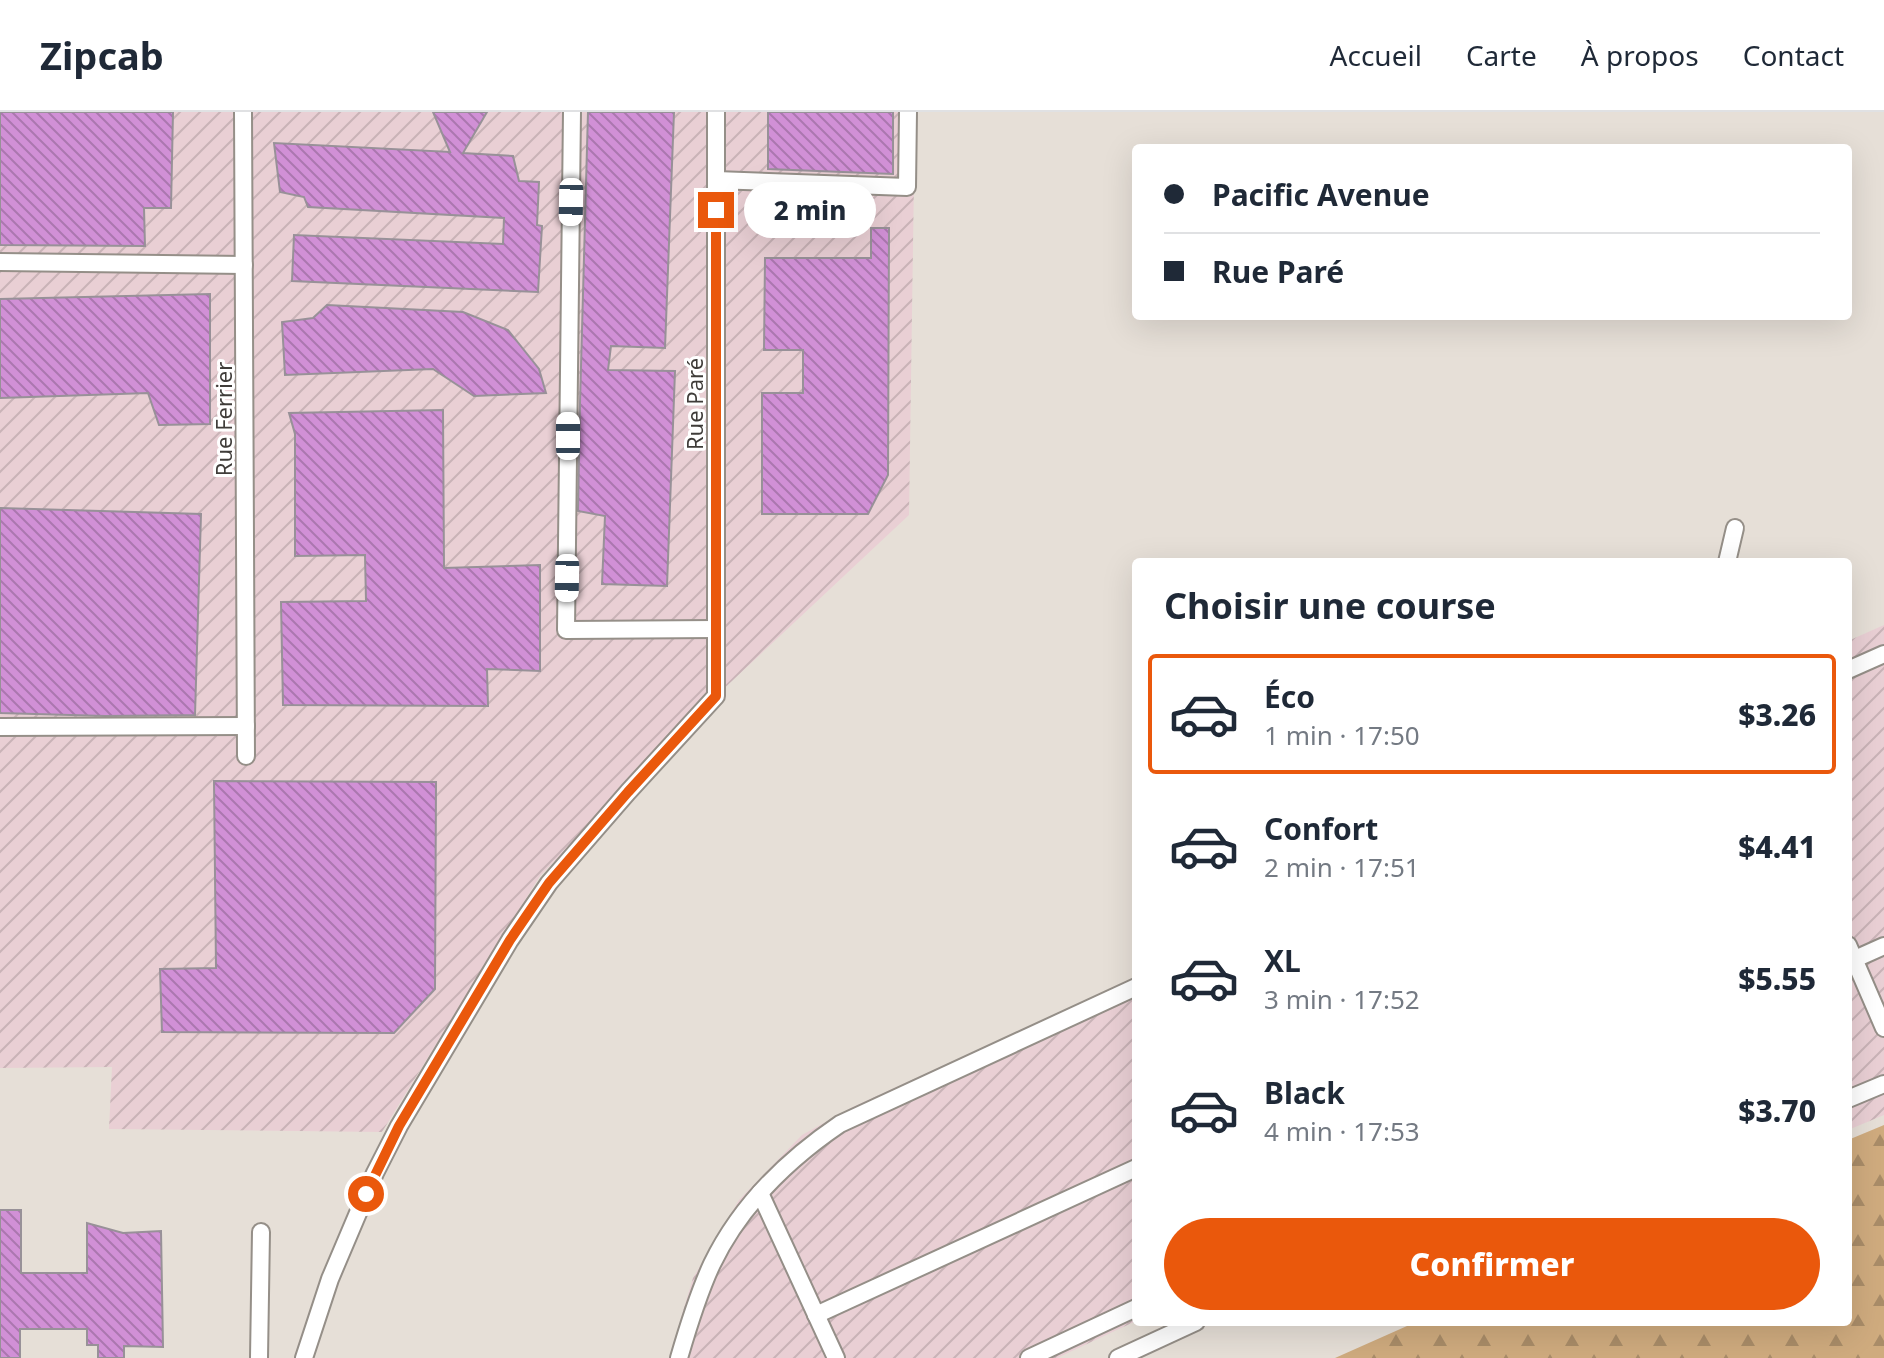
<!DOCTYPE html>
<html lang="fr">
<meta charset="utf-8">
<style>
:root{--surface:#fff;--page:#f2f2f3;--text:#1f2937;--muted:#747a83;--line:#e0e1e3;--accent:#ea580c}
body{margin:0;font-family:"Noto Sans",sans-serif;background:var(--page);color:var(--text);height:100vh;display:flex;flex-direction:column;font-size:30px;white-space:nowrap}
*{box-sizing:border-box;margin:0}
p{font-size:26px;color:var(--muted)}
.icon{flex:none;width:44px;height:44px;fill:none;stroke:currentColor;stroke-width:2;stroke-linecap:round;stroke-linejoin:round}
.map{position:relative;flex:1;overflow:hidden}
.details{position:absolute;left:1132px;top:446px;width:720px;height:768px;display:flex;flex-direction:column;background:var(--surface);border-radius:8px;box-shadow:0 8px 32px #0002}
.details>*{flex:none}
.banner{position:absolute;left:1132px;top:32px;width:720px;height:176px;border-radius:8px;box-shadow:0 8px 32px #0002;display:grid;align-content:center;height:176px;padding:0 32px;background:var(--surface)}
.end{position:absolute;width:36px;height:36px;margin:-18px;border:10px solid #ea580c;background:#fff;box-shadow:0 0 0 4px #fff}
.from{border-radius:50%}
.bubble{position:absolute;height:56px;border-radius:28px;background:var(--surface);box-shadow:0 8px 32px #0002;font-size:26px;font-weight:800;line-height:56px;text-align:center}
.car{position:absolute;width:24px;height:48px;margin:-24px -12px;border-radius:10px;box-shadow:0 0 6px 2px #0007;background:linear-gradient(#fff 24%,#345 0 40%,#fff 0 76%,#345 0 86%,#fff 0)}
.banner b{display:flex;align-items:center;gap:28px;height:76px;font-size:30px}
.banner b+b{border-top:2px solid var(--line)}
.banner i{width:20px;height:20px;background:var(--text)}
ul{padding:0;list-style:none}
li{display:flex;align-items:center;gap:24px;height:120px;margin:0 16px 12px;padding:0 16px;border:4px solid transparent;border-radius:8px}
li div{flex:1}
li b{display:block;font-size:30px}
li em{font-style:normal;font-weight:800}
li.active{border-color:var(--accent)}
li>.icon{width:72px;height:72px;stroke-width:1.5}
h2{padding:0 32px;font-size:36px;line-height:96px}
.primary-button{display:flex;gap:16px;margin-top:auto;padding:16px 32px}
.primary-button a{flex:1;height:92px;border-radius:48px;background:var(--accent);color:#fff;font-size:32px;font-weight:800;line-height:92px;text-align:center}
header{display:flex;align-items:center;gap:48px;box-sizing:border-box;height:112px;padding:0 40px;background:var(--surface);border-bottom:2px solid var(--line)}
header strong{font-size:38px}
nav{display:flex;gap:44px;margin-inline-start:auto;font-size:28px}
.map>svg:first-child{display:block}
</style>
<header>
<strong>Zipcab</strong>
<nav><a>Accueil</a><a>Carte</a><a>À propos</a><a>Contact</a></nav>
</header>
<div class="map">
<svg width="1884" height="1246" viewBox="0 0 1884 1246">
<defs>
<pattern id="industrial-furrows" width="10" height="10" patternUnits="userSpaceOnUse" patternTransform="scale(2)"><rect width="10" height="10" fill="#e9cfd4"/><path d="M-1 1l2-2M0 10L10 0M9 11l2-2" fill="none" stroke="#c9b3b7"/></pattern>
<pattern id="forest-firs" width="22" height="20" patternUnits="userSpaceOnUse" patternTransform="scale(2)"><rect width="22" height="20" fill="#cfab7e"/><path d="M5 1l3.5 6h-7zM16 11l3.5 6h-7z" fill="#a98c68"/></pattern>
<pattern id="building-back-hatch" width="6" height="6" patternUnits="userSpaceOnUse" patternTransform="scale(2)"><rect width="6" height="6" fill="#d190d6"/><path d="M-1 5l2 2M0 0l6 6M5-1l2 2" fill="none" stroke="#ab77af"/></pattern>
</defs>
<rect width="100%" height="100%" fill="#e6dfd7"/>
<g fill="url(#industrial-furrows)">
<path d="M0,0H915L909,403L716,584L540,764L382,1020L109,1017L112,955L0,956Z"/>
<path d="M1884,513V1003L1848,1018V529Z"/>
<path d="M1136,865V1209L1057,1246H669L693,1166L739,1088L802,1023L853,995Z"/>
</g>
<path fill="url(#forest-firs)" d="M1884,1013V1246H1335L1416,1210H1848V1028Z"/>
<g fill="url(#building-back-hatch)" stroke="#989198" stroke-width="2">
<path d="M0,0H173L171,96H144L145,134L0,133Z"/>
<path d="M433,0H487L463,41L513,44L519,69L539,70L537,113L542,114L538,180L292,169L294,123L503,132L504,106L308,95L304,85L280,80L274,31L450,40Z"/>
<path d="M588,0H674L665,236L611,234L608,258L675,259L667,474L602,472L605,404L578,399L580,291Z"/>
<path d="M768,0H893V62L768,57Z"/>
<path d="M871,116H889L888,363L868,402H762V281H803V238H764L765,146H871Z"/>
<path d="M210,182V312L159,313L148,281L0,286V187Z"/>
<path d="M327,193L463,200L508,218L539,257L546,281L474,284L433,257L285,263L282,210L313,206Z"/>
<path d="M443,298L444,456L540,453V559L487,557L488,594L283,593L281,490L366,489L365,443L295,444V322L289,301Z"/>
<path d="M0,396L201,402L195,603L105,604L0,601Z"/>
<path d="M214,669L436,670L435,877L394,921L162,920L160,857L216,856Z"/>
<path d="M0,1098H21V1161H87V1111L123,1121L161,1119L163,1235L124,1234V1246H98V1233H87V1217H20V1246H0Z"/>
</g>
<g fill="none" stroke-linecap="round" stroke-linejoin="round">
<g stroke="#958f88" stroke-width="20">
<g id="minor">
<path d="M243,0L246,644"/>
<path d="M572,0L566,518L716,517"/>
<path d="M716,68L907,75L908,0"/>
<path d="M0,150L244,153"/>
<path d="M1727,450L1735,416"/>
<path d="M1848,558L1884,542"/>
<path d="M0,615L246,614"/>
<path d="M1848,833L1884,916"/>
<path d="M1855,847L1884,834"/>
<path d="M1848,987L1884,972"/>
<path d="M760,1081L836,1246"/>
<path d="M816,1203L1136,1056"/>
<path d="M259,1246L261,1120"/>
<path d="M304,1246L330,1167L375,1061L399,1014L510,828L549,771L628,680L716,584V0"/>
<path d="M679,1246C688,1215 698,1182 712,1152C740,1094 787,1048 840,1012L1136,875"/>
<path d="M1029,1246L1136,1196"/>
<path d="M1118,1246L1196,1210"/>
</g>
</g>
<use href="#minor" stroke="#fff" stroke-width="16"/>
</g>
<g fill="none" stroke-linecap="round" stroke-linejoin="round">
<path stroke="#ea580c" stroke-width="10" d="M366,1082L399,1014L510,828L549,771L628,680L716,584V98"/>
</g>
<g text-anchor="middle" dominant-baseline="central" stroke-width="6" stroke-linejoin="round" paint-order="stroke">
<g font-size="22" fill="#3f3c39" stroke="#fff">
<text transform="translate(694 292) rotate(-90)">Rue Paré</text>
<text transform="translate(223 307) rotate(-90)">Rue Ferrier</text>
</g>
</g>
</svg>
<i class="end from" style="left:366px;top:1082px"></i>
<i class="end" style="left:716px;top:98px"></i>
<div class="bubble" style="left:744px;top:70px;width:132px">2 min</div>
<i class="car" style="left:571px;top:90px;rotate:181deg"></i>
<i class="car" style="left:568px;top:324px;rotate:0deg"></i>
<i class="car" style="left:567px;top:466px;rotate:181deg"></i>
<div class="banner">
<b><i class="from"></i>Pacific Avenue</b>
<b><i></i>Rue Paré</b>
</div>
<section class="details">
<h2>Choisir une course</h2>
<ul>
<li class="active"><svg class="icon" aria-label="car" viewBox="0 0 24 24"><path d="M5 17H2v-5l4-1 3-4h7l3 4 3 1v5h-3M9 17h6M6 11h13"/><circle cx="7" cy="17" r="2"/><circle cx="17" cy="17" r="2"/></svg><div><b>Éco</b><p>1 min · 17:50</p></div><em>$3.26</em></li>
<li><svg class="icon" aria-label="car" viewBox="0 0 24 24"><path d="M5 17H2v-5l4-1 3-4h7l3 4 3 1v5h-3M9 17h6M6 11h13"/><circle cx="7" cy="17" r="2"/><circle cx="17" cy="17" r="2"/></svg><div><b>Confort</b><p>2 min · 17:51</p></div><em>$4.41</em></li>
<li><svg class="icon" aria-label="car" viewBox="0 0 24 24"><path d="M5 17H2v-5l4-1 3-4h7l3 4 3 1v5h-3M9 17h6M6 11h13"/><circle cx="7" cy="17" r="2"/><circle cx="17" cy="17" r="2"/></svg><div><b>XL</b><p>3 min · 17:52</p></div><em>$5.55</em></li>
<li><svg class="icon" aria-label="car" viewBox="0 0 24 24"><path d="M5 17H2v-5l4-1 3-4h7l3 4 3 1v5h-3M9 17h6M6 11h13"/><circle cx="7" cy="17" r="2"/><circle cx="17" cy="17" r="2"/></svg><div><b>Black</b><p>4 min · 17:53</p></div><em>$3.70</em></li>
</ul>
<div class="primary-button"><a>Confirmer</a></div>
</section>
</div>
